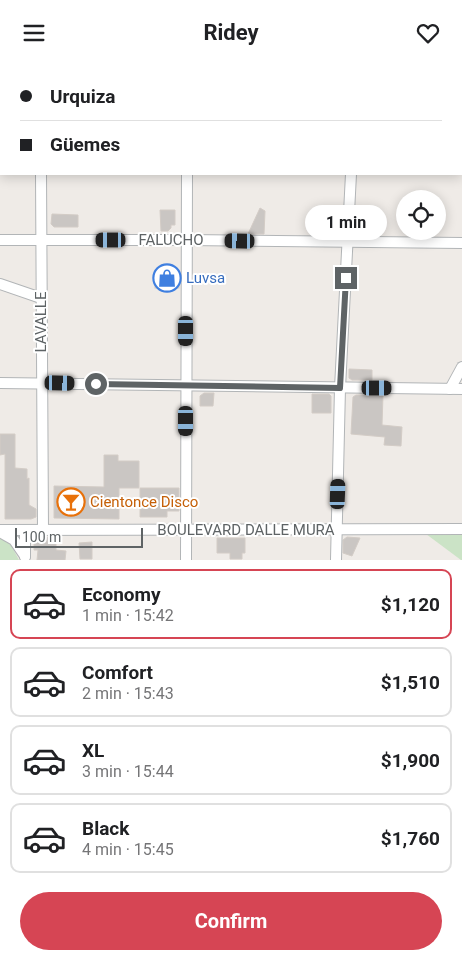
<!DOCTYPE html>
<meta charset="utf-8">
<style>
:root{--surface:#fff;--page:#f6f6f6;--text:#202124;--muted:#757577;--line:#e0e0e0;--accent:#d64554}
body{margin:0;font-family:Roboto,sans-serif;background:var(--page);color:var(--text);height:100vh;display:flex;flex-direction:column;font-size:19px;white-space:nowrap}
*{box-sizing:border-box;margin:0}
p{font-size:16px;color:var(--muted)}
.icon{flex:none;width:28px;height:28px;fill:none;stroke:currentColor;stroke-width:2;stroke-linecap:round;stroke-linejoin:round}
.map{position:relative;height:495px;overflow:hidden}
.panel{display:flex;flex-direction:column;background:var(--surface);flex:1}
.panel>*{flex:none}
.hud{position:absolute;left:0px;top:0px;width:462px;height:110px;box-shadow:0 2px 12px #0003;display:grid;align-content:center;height:110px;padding:0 20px;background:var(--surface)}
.buttons{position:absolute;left:396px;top:125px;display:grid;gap:10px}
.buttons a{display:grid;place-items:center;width:50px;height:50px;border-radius:50%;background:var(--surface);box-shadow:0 2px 12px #0003;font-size:25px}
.scale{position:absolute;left:15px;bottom:12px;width:128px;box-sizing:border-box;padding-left:5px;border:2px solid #5e6365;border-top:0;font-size:14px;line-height:18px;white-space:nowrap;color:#5e6365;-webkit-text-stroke:4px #fff;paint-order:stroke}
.end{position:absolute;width:22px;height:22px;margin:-11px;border:6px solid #5e6365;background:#fff;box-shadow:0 0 0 2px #fff}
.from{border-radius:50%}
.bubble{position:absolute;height:35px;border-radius:18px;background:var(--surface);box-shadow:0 2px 12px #0003;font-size:16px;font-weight:700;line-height:35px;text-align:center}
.car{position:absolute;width:15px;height:30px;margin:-15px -8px;border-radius:6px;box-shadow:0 0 4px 1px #0007;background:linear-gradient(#222 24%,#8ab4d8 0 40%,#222 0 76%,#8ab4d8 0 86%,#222 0)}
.hud b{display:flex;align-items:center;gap:18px;height:48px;font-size:19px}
.hud b+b{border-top:1px solid var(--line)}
.hud i{width:12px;height:12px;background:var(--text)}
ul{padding:9px 0 0;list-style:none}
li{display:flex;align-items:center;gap:15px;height:70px;margin:0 10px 8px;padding:0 10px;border:2px solid var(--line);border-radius:10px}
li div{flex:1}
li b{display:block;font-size:19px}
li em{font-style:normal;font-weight:700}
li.active{border-color:var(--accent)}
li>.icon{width:45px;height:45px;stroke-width:1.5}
.cta{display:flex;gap:10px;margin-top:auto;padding:10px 20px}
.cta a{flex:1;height:58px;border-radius:30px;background:var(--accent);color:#fff;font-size:20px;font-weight:700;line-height:58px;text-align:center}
header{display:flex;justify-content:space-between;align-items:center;height:65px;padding:0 20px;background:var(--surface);font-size:22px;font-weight:700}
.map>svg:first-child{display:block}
</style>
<header><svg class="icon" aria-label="menu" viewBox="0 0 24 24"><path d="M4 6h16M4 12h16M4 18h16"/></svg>Ridey<svg class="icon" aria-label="heart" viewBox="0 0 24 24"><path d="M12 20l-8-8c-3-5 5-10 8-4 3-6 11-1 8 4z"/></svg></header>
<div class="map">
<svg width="462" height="495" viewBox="0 0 462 495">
<rect width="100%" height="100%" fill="#efebe7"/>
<g fill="#cbe3c6">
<path d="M422,466H462V495H461Z"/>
<path d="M0,473L11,480L19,495H0Z"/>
</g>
<g fill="#cac6c3" stroke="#d3ccc6">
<path d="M260,143L265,146L264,169H248Z"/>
<path d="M160,145H175V160H171V163L168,166H161Z"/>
<path d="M52,149L78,150V162H54L51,159Z"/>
<rect x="155" y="209" width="24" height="14"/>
<path d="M349,304L372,305V315H352L349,313Z"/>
<path d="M204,328H214L213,341H200V331Z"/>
<path d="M312,329H329L331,331V348H312Z"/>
<path d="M356,330H383L382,360L402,362L401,381L384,380L385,372L351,369L353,332Z"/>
<path d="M0,369H15V403L27,404V414L29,413V440L36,444V452L31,454H5V389L0,390Z"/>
<path d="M104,390H118V396H139V423H119V454L54,453V421L104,422Z"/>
<path d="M140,423H179V446H167V452H140Z"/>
<path d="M39,472H56V485L66,486L65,495H37L38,485H34V475Z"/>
<path d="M347,472L360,473L352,491L343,488V475Z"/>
<path d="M217,473H245V488H242V494H230V488H217Z"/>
<path d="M92,477V494H80L79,478Z"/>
</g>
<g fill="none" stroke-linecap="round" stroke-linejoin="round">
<g stroke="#b2b5b7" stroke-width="12">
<g id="minor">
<path d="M41,1V0"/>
<path d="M188,1V0"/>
<path d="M354,1V0"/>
<path d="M0,27H1"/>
<path d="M461,54H462"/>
<path d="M41,109L43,465"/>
<path d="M0,175H186L462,178"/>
<path d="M0,219L41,233"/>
<path d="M0,318L462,324"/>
<path d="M450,324L462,302"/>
<path d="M0,465L462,464"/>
<path d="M25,465V492"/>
<path d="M0,467L14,475L25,491"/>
<path d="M186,495L187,109"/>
<path d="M336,495L340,323L351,109"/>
</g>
</g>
<use href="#minor" stroke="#fff" stroke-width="10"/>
</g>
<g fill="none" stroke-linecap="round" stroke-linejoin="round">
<path stroke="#5e6365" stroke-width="6" d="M96,319L340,323L346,213"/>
</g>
<defs>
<g id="shop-ring" transform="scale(1.4375)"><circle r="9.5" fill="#fff" stroke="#3f7fe0" stroke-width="1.5"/><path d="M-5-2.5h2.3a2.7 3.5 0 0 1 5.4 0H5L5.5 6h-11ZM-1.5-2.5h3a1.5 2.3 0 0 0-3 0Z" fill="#3f7fe0"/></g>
<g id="bar-ring" transform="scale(1.4375)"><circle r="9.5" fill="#fff" stroke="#e8710a" stroke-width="1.5"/><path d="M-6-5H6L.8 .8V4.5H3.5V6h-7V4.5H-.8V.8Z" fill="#e8710a"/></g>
</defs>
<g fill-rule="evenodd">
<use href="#shop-ring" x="167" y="213"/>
<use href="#bar-ring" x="71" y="437"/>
</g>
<g text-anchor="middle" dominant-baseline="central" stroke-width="4" stroke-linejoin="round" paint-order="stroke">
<g font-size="15" fill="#5e6365" stroke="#fff">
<text x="171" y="175">FALUCHO</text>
<text transform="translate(41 257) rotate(-90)">LAVALLE</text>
<text x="246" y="465">BOULEVARD DALLE MURA</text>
</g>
<g font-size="15" fill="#366cbe" stroke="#fff" text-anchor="start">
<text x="186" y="213">Luvsa</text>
</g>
<g font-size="15" fill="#c56008" stroke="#fff" text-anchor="start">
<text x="90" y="437">Cientonce Disco</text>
</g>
</g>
</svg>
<div class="buttons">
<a><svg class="icon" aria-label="locate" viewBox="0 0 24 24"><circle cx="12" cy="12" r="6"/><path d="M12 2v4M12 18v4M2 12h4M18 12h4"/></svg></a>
</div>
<div class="scale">100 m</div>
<i class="end from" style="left:96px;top:319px"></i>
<i class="end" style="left:346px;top:213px"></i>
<div class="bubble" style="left:305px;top:140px;width:82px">1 min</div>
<i class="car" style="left:111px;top:175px;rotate:270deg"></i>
<i class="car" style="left:240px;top:176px;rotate:271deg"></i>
<i class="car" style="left:186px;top:266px;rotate:180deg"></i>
<i class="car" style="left:60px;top:318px;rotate:91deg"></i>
<i class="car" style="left:377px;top:323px;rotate:90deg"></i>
<i class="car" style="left:186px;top:356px;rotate:180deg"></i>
<i class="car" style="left:338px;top:429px;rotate:2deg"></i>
<div class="hud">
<b><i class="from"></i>Urquiza</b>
<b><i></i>Güemes</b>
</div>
</div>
<section class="panel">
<ul>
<li class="active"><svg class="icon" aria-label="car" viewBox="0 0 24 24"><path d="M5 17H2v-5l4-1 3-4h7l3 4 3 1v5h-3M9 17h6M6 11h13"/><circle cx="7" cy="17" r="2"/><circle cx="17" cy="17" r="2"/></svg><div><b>Economy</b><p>1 min · 15:42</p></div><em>$1,120</em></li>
<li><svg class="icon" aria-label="car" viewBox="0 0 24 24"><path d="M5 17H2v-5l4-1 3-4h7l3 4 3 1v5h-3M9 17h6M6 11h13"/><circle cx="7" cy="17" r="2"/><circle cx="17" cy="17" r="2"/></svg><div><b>Comfort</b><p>2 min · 15:43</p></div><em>$1,510</em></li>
<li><svg class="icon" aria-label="car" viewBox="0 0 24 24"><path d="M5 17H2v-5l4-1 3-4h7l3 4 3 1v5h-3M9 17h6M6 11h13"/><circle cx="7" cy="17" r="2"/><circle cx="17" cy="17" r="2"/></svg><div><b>XL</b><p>3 min · 15:44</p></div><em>$1,900</em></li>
<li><svg class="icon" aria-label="car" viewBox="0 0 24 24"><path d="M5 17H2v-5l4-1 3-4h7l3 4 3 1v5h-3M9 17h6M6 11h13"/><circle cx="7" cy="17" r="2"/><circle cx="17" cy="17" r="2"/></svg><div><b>Black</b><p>4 min · 15:45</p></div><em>$1,760</em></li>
</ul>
<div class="cta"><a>Confirm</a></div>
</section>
